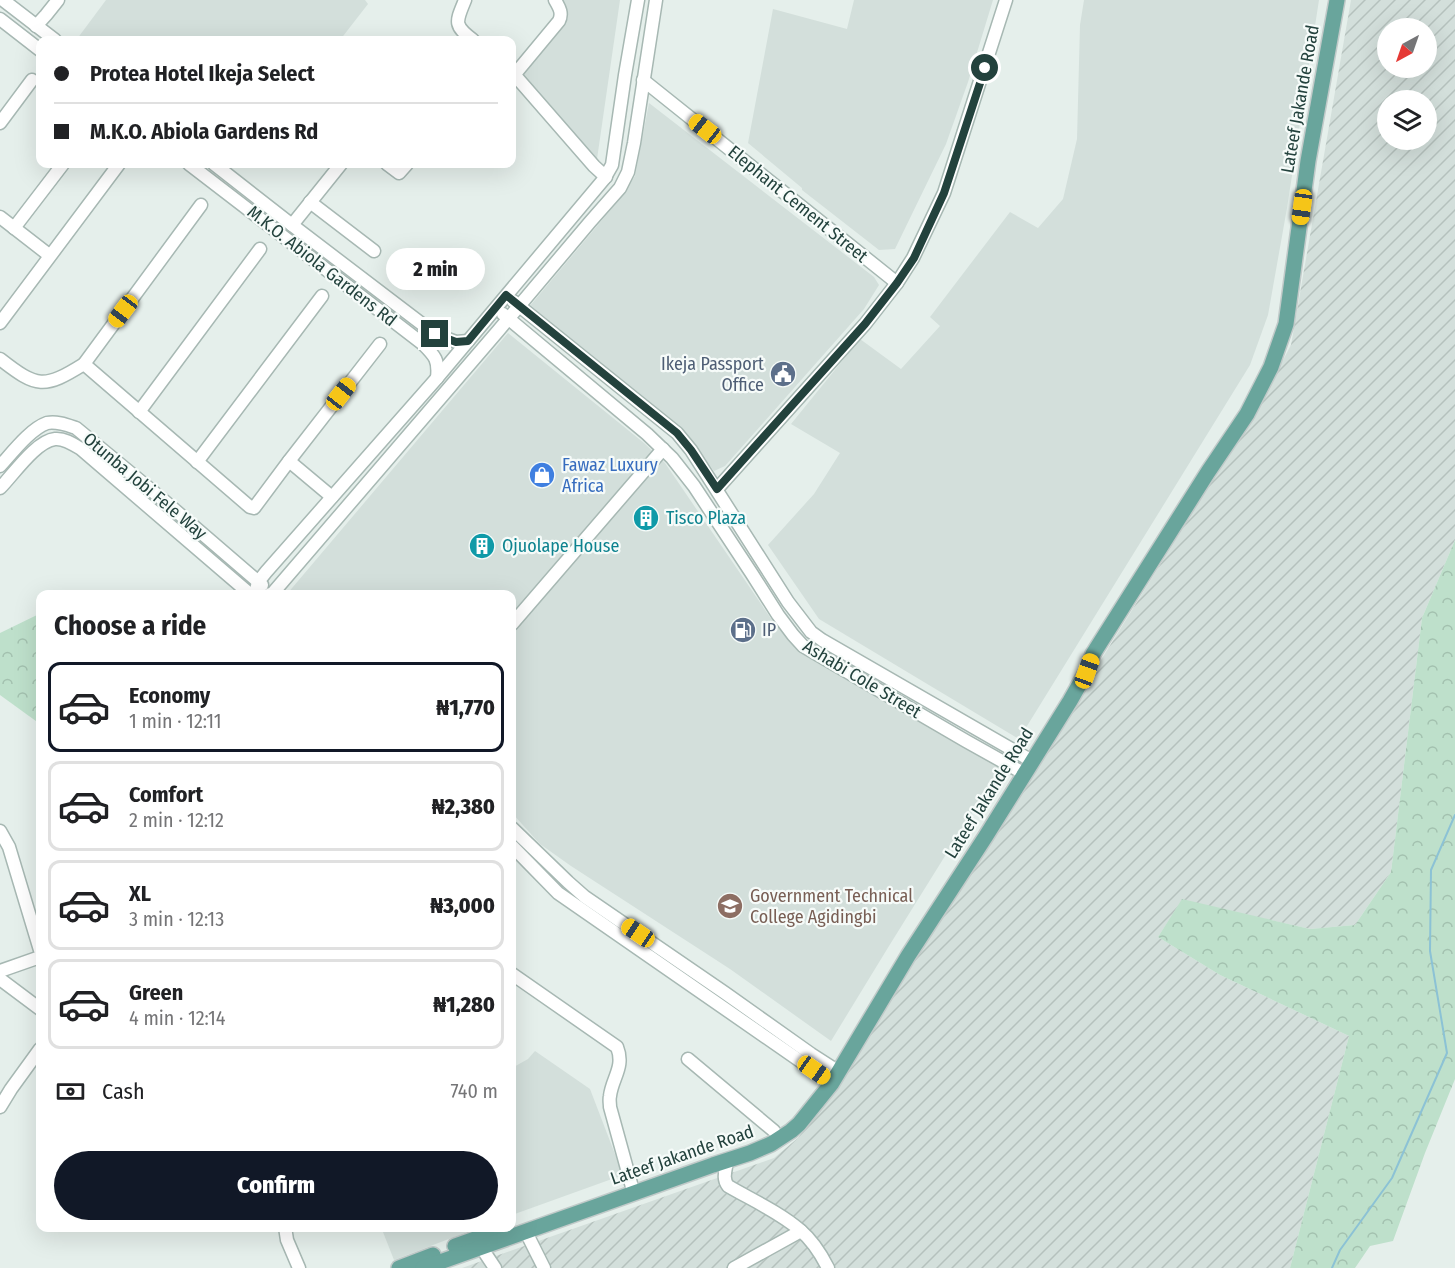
<!DOCTYPE html>
<meta charset="utf-8">
<style>
:root{--surface:#fff;--page:#f2f2f2;--text:#202124;--muted:#757577;--line:#e0e0e0;--accent:#111827}
body{margin:0;font-family:"Fira Sans Condensed",sans-serif;background:var(--page);color:var(--text);height:100vh;display:flex;flex-direction:column;font-size:22px;white-space:nowrap}
*{box-sizing:border-box;margin:0}
p{font-size:20px;color:var(--muted)}
.icon{flex:none;width:33px;height:33px;fill:none;stroke:currentColor;stroke-width:2;stroke-linecap:round;stroke-linejoin:round}
.map{position:relative;flex:1;overflow:hidden}
.sheet{position:absolute;left:36px;top:590px;width:480px;height:642px;display:flex;flex-direction:column;background:var(--surface);border-radius:12px;box-shadow:0 6px 24px #0002}
.sheet>*{flex:none}
.guide{position:absolute;left:36px;top:36px;width:480px;height:132px;border-radius:12px;box-shadow:0 6px 24px #0002;display:grid;align-content:center;height:132px;padding:0 18px;background:var(--surface)}
.needle{width:39px;rotate:220deg}
.fabs{position:absolute;left:1377px;top:18px;display:grid;gap:12px}
.fabs a{display:grid;place-items:center;width:60px;height:60px;border-radius:50%;background:var(--surface);box-shadow:0 6px 24px #0002;font-size:30px}
.end{position:absolute;width:27px;height:27px;margin:-14px;border:8px solid #23423d;background:#fff;box-shadow:0 0 0 3px #fff}
.from{border-radius:50%}
.bubble{position:absolute;height:42px;border-radius:21px;background:var(--surface);box-shadow:0 6px 24px #0002;font-size:20px;font-weight:800;line-height:42px;text-align:center}
.car{position:absolute;width:18px;height:36px;margin:-18px -9px;border-radius:8px;box-shadow:0 0 4px 2px #0007;background:linear-gradient(#f5c518 24%,#345 0 40%,#f5c518 0 76%,#345 0 86%,#f5c518 0)}
.guide b{display:flex;align-items:center;gap:21px;height:57px;font-size:22px}
.guide b+b{border-top:2px solid var(--line)}
.guide i{width:15px;height:15px;background:var(--text)}
ul{padding:0;list-style:none}
li{display:flex;align-items:center;gap:18px;height:90px;margin:0 12px 9px;padding:0 6px;border:3px solid var(--line);border-radius:12px}
li div{flex:1}
li b{display:block;font-size:22px}
li em{font-style:normal;font-weight:800}
li.current{border-color:var(--accent)}
li>.icon{width:54px;height:54px;stroke-width:1.5}
h2{padding:0 18px;font-size:27px;line-height:72px}
.pay{display:flex;align-items:center;gap:15px;height:66px;padding:0 18px;font-size:22px}
.pay p{margin-inline-start:auto}
.primary-button{display:flex;gap:12px;margin-top:auto;padding:12px 18px}
.primary-button a{flex:1;height:69px;border-radius:36px;background:var(--accent);color:#fff;font-size:24px;font-weight:800;line-height:69px;text-align:center}
.map>svg:first-child{display:block}
</style>
<div class="map">
<svg width="1455" height="1268" viewBox="0 0 1455 1268">
<defs>
<pattern id="industrial-furrows" width="10" height="10" patternUnits="userSpaceOnUse" patternTransform="scale(1.5)"><rect width="10" height="10" fill="#d3dfdb"/><path d="M-1 1l2-2M0 10L10 0M9 11l2-2" fill="none" stroke="#b5c1bd"/></pattern>
<pattern id="forest-crowns" width="20" height="18" patternUnits="userSpaceOnUse" patternTransform="scale(1.5)"><rect width="20" height="18" fill="#bee0cb"/><path d="M2 6a3 3 0 1 1 6 0M12 15a3 3 0 1 1 6 0" fill="none" stroke="#a3c1af"/></pattern>
</defs>
<rect width="100%" height="100%" fill="#e5efeb"/>
<g fill="#d3dfdb">
<path d="M106,0H365L368,4L340,40H79L77,39Z"/>
<path d="M559,0H620L597,159L523,78V75L568,19Z"/>
<path d="M854,0H993L968,82L946,144L895,249L879,250L802,190V188L748,143L773,9L847,29Z"/>
<path d="M1084,0H1319L1287,208L1268,315L1250,365L1019,739L819,619L768,545L814,494L840,453L791,424L860,339L901,369L940,326L930,317L1010,212L1038,228L1063,199L1077,139L1080,25Z"/>
<path d="M649,103L874,277L879,285L864,309L725,466L714,471L686,435L529,307L618,201L635,176Z"/>
<path d="M508,333L644,443L665,463L774,623L800,650L1001,766L889,946L831,1041L730,969L571,866L540,844L512,813V594H287Z"/>
<path d="M535,1051L590,1089L623,1175L512,1215V1068L528,1059Z"/>
<path d="M381,1227H480L394,1260Z"/>
</g>
<path fill="url(#industrial-furrows)" fill-rule="evenodd" d="M1351,0H1455V540L1422,618L1391,872L1355,925L1310,929L1182,900L1158,937L1220,975L1349,1036L1290,1268H462L774,1158L798,1138L830,1096L1255,412L1291,345ZM1388,28H1426V68H1388ZM1388,100H1426V140H1388Z"/>
<g fill="url(#forest-crowns)">
<path d="M1455,540V1079L1425,1153L1393,1241L1370,1246L1355,1268H1290L1349,1036L1220,975L1158,937L1182,899L1310,929L1355,925L1391,872L1422,618Z"/>
<path d="M37,615L40,619V724L0,695V633Z"/>
</g>
<g fill="none" stroke-linecap="round" stroke-linejoin="round">
<path stroke="#8cc2d5" stroke-width="2" d="M1332,1268L1340,1250L1392,1178L1447,1053L1430,951L1431,870L1455,815"/>
<g stroke="#a7b8b3" stroke-width="15">
<g id="minor">
<path d="M3,0L55,40"/>
<path d="M465,0C456,22 453,25 473,40"/>
<path d="M0,19L40,50"/>
<path d="M36,26L46,15L58,0"/>
<path d="M512,72L594,166L606,177"/>
<path d="M515,74L559,21C563,13 559,7 555,0"/>
<path d="M643,80L897,283"/>
<path d="M0,123L32,80"/>
<path d="M189,164L423,344C435,356 439,360 437,378"/>
<path d="M214,164L292,225L435,334L456,342L468,341"/>
<path d="M387,164L399,173L407,164"/>
<path d="M310,202L374,251"/>
<path d="M0,217L49,255"/>
<path d="M292,225L341,164"/>
<path d="M14,228L63,164"/>
<path d="M513,301L677,433L691,450L788,602L811,632L822,640L1032,761"/>
<path d="M503,314L647,434L672,458L694,486L752,574L778,615L793,635L803,646L966,741L1025,774"/>
<path d="M0,323L119,164"/>
<path d="M0,359C37,388 44,389 84,364L201,205"/>
<path d="M84,364L250,507L254,508L289,461L380,344"/>
<path d="M139,412L260,249"/>
<path d="M289,461L332,497"/>
<path d="M197,462L322,296"/>
<path d="M0,466C12,453 30,429 47,423C57,421 67,425 76,428L162,499L262,585"/>
<path d="M0,488C13,475 36,441 55,439C64,438 73,444 81,449L250,594"/>
<path d="M717,489L865,324L897,283L913,258L944,193L1006,0"/>
<path d="M255,594L258,582L266,572L437,378L604,179L612,165L625,75L638,0"/>
<path d="M270,594H272L498,331L590,222L620,188L628,172L634,143L656,0"/>
<path d="M512,624L663,449"/>
<path d="M512,828L568,882L585,897L725,993L811,1054L839,1072"/>
<path d="M0,831L9,847L40,950"/>
<path d="M512,846L558,893L832,1083"/>
<path d="M0,971L40,957"/>
<path d="M512,974L617,1047C625,1067 612,1078 610,1096C609,1100 610,1103 610,1107L632,1187"/>
<path d="M0,979L40,1009"/>
<path d="M688,1059L774,1131"/>
<path d="M0,1107L11,1089L40,1049"/>
<path d="M727,1161C726,1170 722,1178 728,1186C752,1200 779,1212 800,1230C813,1241 821,1254 828,1268"/>
<path d="M285,1227L287,1240L299,1268"/>
<path d="M526,1232L544,1268"/>
<path d="M481,1247L495,1268"/>
<path d="M734,1268L801,1231"/>
</g>
</g>
<g stroke="#c1cac9" stroke-width="18">
<g id="major">
<path d="M455,1246L500,1230"/>
<path d="M399,1268L433,1255"/>
<path d="M423,1268L713,1165L750,1153L771,1144L791,1131L799,1124L832,1083L908,956L986,836L1070,701L1087,671L1093,654L1208,472L1247,414L1271,367L1286,324L1308,161L1337,0"/>
</g>
</g>
<use href="#minor" stroke="#fff" stroke-width="12"/>
<use href="#major" stroke="#69a59c" stroke-width="15"/>
</g>
<g fill="none" stroke-linecap="round" stroke-linejoin="round">
<path stroke="#23423d" stroke-width="8" d="M435,334L456,342L468,341L506,295L677,433L691,450L717,489L865,324L897,283L914,258L944,193L985,68"/>
</g>
<defs>
<g id="civic-disc" transform="scale(1.35)"><circle r="9.5" fill="#5c6f8a" stroke="#f6fbf9"/><path d="M-.6-6.5H3V-4.5H.6V-3L4-1V1h2V6H-6V1h2V-1L-.6-3ZM-1.2 2.5V6h2.4V2.5Z" fill="#fff"/></g>
<g id="shop-disc" transform="scale(1.35)"><circle r="9.5" fill="#3f7fe0" stroke="#f6fbf9"/><path d="M-5-2.5h2.3a2.7 3.5 0 0 1 5.4 0H5L5.5 6h-11ZM-1.5-2.5h3a1.5 2.3 0 0 0-3 0Z" fill="#fff"/></g>
<g id="building-disc" transform="scale(1.35)"><circle r="9.5" fill="#0f9aa8" stroke="#f6fbf9"/><path d="M-4-6H4V6H1V3H-1V6H-4ZM-2.5-4.3h1.7v1.8h-1.7ZM.8-4.3h1.7v1.8H.8ZM-2.5-1h1.7V.8h-1.7ZM.8-1h1.7V.8H.8Z" fill="#fff"/></g>
<g id="fuel-disc" transform="scale(1.35)"><circle r="9.5" fill="#5c6f8a" stroke="#f6fbf9"/><path d="M-5.5-6h7V0h2V4h1.3V-2.5L3-4.5l.8-.8L6-3V5H2.5V1h-1V6h-7ZM-4.2-4.7v3.2H.2V-4.7Z" fill="#fff"/></g>
<g id="school-disc" transform="scale(1.35)"><circle r="9.5" fill="#8d6e63" stroke="#f6fbf9"/><path d="M0-5L7-2L0 1L-7-2ZM-4 1L0 2.5L4 1V4Q0 6-4 4Z" fill="#fff"/></g>
</defs>
<g fill-rule="evenodd">
<use href="#civic-disc" x="783" y="374"/>
<use href="#shop-disc" x="542" y="475"/>
<use href="#building-disc" x="646" y="518"/>
<use href="#building-disc" x="482" y="546"/>
<use href="#fuel-disc" x="743" y="630"/>
<use href="#school-disc" x="730" y="906"/>
</g>
<g text-anchor="middle" dominant-baseline="central" stroke-width="4.5" stroke-linejoin="round" paint-order="stroke">
<g font-size="18" fill="#23423d" stroke="#f6fbf9">
<text transform="translate(1300 99) rotate(-80)">Lateef Jakande Road</text>
<text transform="translate(798 204) rotate(39)">Elephant Cement Street</text>
<text transform="translate(322 266) rotate(38)">M.K.O. Abiola Gardens Rd</text>
<text transform="translate(145 486) rotate(40)">Otunba Jobi Fele Way</text>
<text transform="translate(862 679) rotate(31)">Ashabi Cole Street</text>
<text transform="translate(989 793) rotate(-58)">Lateef Jakande Road</text>
<text transform="translate(682 1155) rotate(-19)">Lateef Jakande Road</text>
</g>
<g font-size="18" fill="#4e5e75" stroke="#f6fbf9" text-anchor="end">
<text x="764" y="364">Ikeja Passport<tspan x="764" dy="21">Office</tspan></text>
<text x="762" y="630" text-anchor="start">IP</text>
</g>
<g font-size="18" fill="#366cbe" stroke="#f6fbf9" text-anchor="start">
<text x="562" y="465">Fawaz Luxury<tspan x="562" dy="21">Africa</tspan></text>
</g>
<g font-size="18" fill="#0d838f" stroke="#f6fbf9" text-anchor="start">
<text x="666" y="518">Tisco Plaza</text>
<text x="502" y="546">Ojuolape House</text>
</g>
<g font-size="18" fill="#785e54" stroke="#f6fbf9" text-anchor="start">
<text x="750" y="896">Government Technical<tspan x="750" dy="21">College Agidingbi</tspan></text>
</g>
</g>
</svg>
<div class="fabs">
<a><svg class="needle" viewBox="-14 -14 28 28"><path d="M0-13l5 13h-10z" fill="#e53935"/><path d="M0 13l5-13h-10z" fill="#757577"/></svg></a>
<a><svg class="icon" aria-label="layers" viewBox="0 0 24 24"><path d="M12 4l9 5-9 5-9-5zM3 14l9 5 9-5"/></svg></a>
</div>
<i class="end from" style="left:985px;top:68px"></i>
<i class="end" style="left:435px;top:334px"></i>
<div class="bubble" style="left:386px;top:248px;width:99px">2 min</div>
<i class="car" style="left:705px;top:129px;rotate:308deg"></i>
<i class="car" style="left:1302px;top:207px;rotate:188deg"></i>
<i class="car" style="left:123px;top:311px;rotate:217deg"></i>
<i class="car" style="left:341px;top:394px;rotate:38deg"></i>
<i class="car" style="left:1087px;top:671px;rotate:20deg"></i>
<i class="car" style="left:638px;top:933px;rotate:304deg"></i>
<i class="car" style="left:814px;top:1070px;rotate:125deg"></i>
<div class="guide">
<b><i class="from"></i>Protea Hotel Ikeja Select</b>
<b><i></i>M.K.O. Abiola Gardens Rd</b>
</div>
<section class="sheet">
<h2>Choose a ride</h2>
<ul>
<li class="current"><svg class="icon" aria-label="car" viewBox="0 0 24 24"><path d="M5 17H2v-5l4-1 3-4h7l3 4 3 1v5h-3M9 17h6M6 11h13"/><circle cx="7" cy="17" r="2"/><circle cx="17" cy="17" r="2"/></svg><div><b>Economy</b><p>1 min · 12:11</p></div><em>₦1,770</em></li>
<li><svg class="icon" aria-label="car" viewBox="0 0 24 24"><path d="M5 17H2v-5l4-1 3-4h7l3 4 3 1v5h-3M9 17h6M6 11h13"/><circle cx="7" cy="17" r="2"/><circle cx="17" cy="17" r="2"/></svg><div><b>Comfort</b><p>2 min · 12:12</p></div><em>₦2,380</em></li>
<li><svg class="icon" aria-label="car" viewBox="0 0 24 24"><path d="M5 17H2v-5l4-1 3-4h7l3 4 3 1v5h-3M9 17h6M6 11h13"/><circle cx="7" cy="17" r="2"/><circle cx="17" cy="17" r="2"/></svg><div><b>XL</b><p>3 min · 12:13</p></div><em>₦3,000</em></li>
<li><svg class="icon" aria-label="car" viewBox="0 0 24 24"><path d="M5 17H2v-5l4-1 3-4h7l3 4 3 1v5h-3M9 17h6M6 11h13"/><circle cx="7" cy="17" r="2"/><circle cx="17" cy="17" r="2"/></svg><div><b>Green</b><p>4 min · 12:14</p></div><em>₦1,280</em></li>
</ul>
<div class="pay"><svg class="icon" aria-label="cash" viewBox="0 0 24 24"><path d="M3 7h18v10H3z"/><circle cx="12" cy="12" r="2"/></svg>Cash<p>740 m</p></div>
<div class="primary-button"><a>Confirm</a></div>
</section>
</div>
